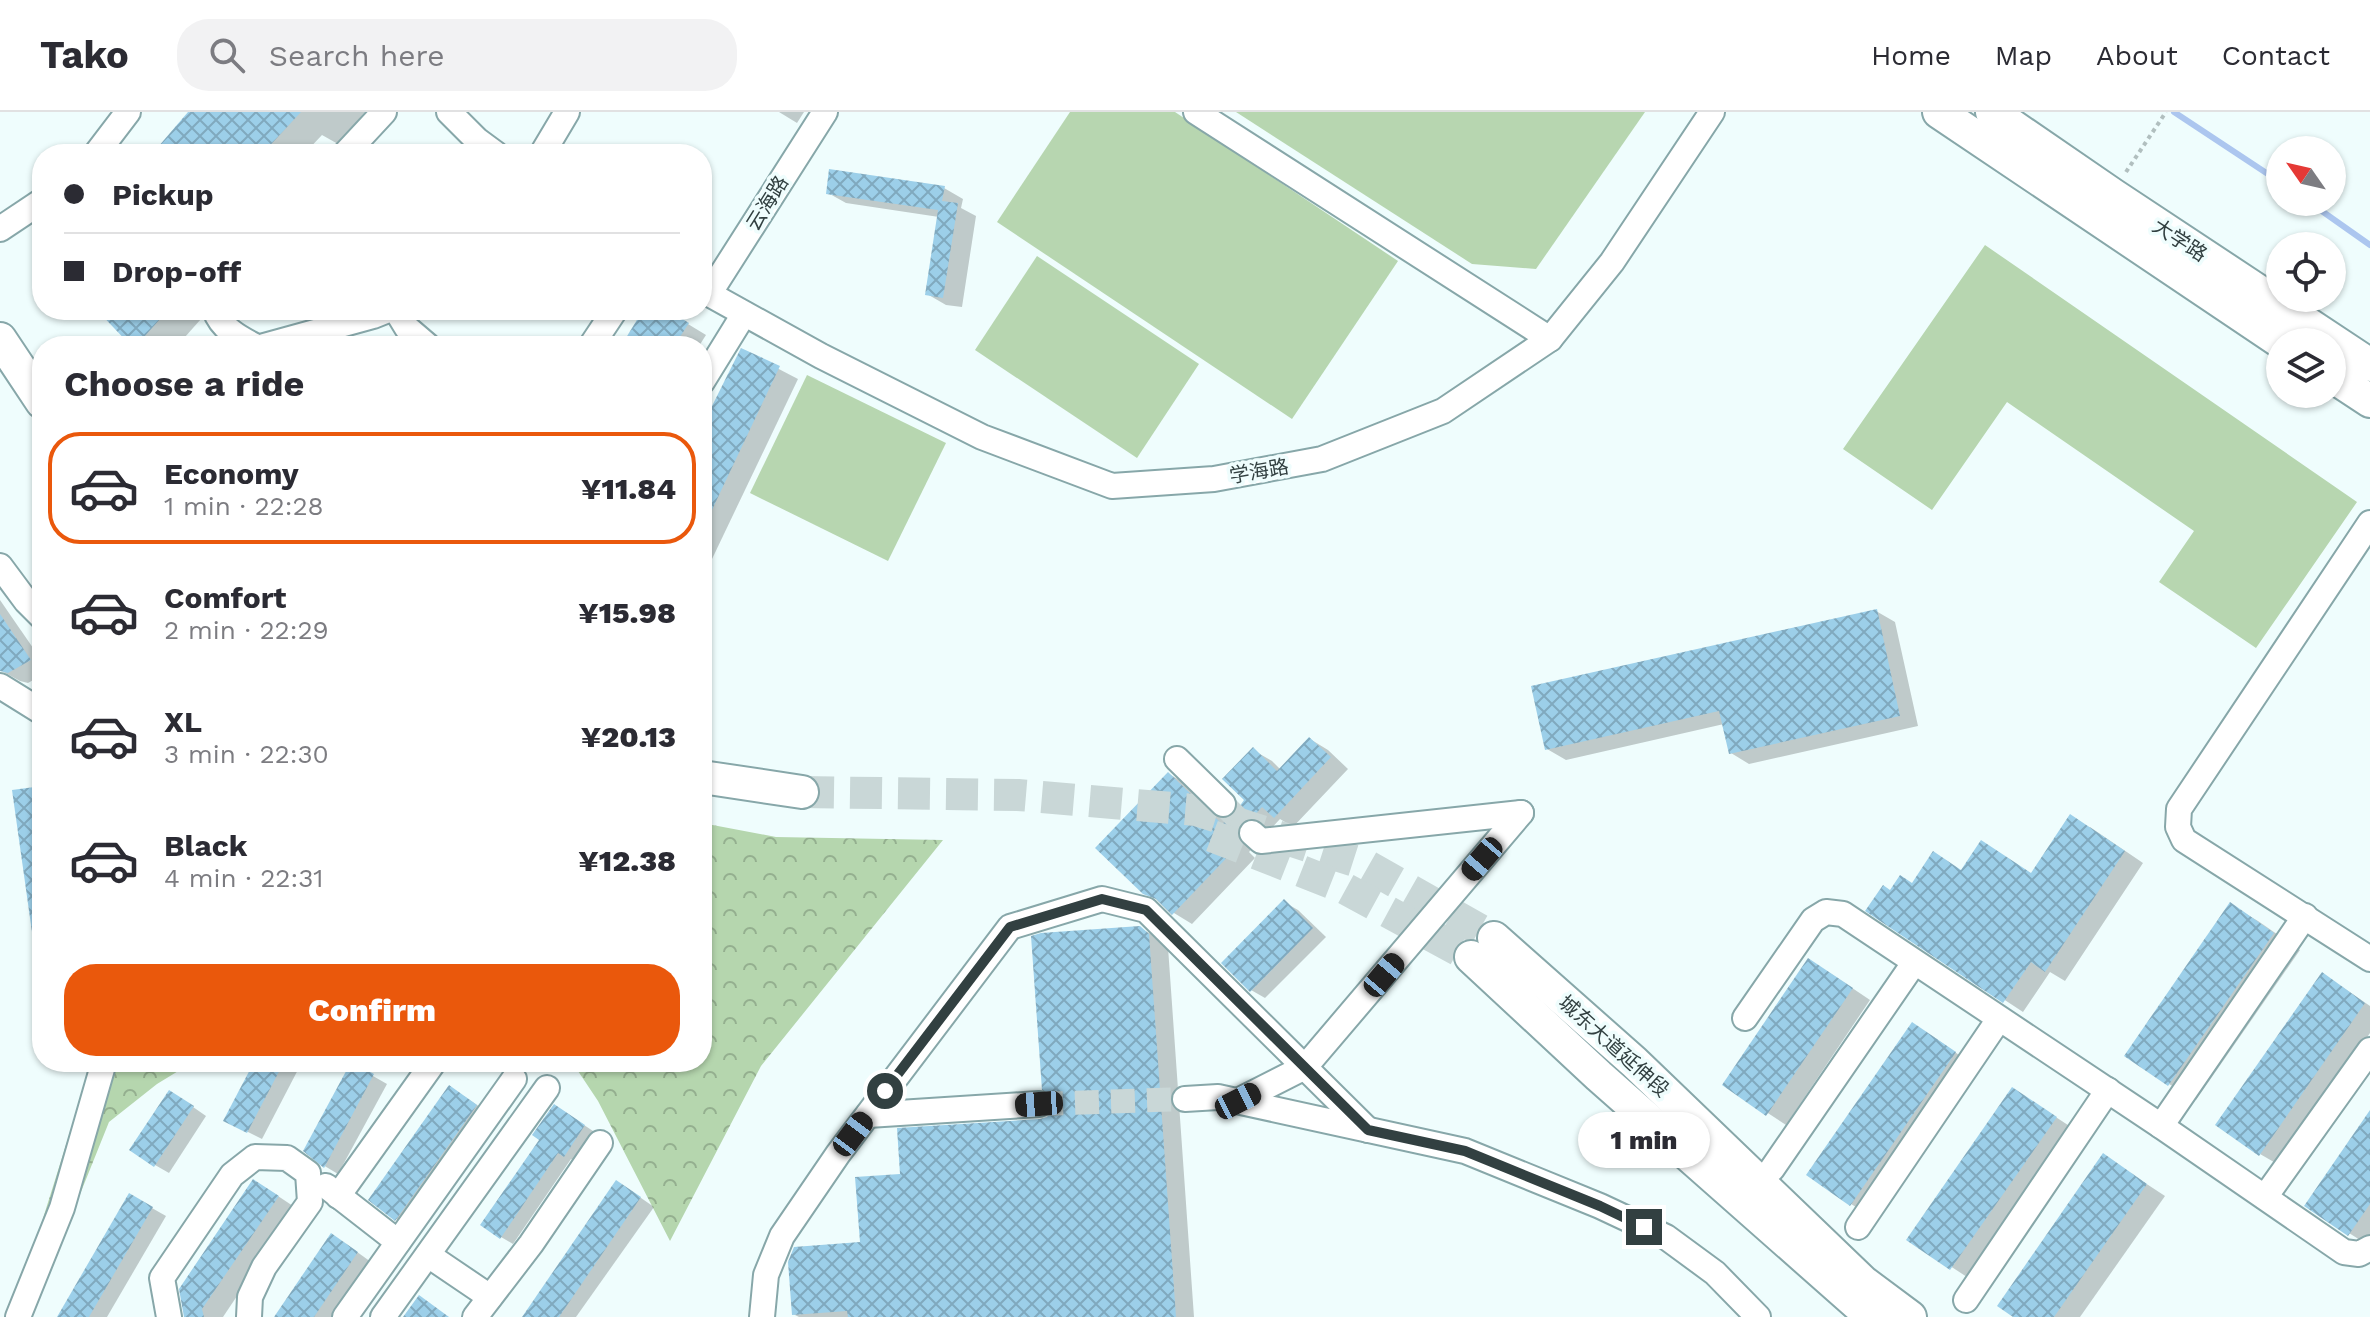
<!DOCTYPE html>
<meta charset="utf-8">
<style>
:root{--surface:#fff;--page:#f2f2f3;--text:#2b2b33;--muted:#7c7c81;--line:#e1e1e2;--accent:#ea580c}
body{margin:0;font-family:"Work Sans","Noto Sans SC",sans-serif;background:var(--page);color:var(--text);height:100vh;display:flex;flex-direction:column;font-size:30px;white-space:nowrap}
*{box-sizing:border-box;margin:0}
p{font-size:26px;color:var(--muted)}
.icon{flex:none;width:44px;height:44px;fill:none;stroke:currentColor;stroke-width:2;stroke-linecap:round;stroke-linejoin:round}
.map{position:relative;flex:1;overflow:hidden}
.details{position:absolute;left:32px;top:224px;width:680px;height:736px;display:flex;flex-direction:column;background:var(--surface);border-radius:32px;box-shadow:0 2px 6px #0004}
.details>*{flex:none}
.hud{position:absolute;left:32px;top:32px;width:680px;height:176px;border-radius:32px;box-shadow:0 2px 6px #0004;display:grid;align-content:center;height:176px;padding:0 32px;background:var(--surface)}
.needle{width:52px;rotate:304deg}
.fabs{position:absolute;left:2266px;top:24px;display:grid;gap:16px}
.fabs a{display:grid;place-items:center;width:80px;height:80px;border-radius:50%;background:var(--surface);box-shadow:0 2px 6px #0004;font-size:40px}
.end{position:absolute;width:36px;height:36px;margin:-18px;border:10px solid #324041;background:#fff;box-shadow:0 0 0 4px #fff}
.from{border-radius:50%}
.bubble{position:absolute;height:56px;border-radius:28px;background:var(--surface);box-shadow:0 2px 6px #0004;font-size:26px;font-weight:800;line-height:56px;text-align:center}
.car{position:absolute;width:24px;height:48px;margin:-24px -12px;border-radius:10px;box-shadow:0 0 6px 2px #0007;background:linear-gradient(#222 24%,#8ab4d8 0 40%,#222 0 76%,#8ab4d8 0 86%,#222 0)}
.hud b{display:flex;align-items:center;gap:28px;height:76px;font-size:30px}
.hud b+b{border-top:2px solid var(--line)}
.hud i{width:20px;height:20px;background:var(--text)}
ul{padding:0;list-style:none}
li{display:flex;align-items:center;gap:24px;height:112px;margin:0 16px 12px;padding:0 16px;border:4px solid transparent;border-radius:32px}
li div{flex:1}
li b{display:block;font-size:30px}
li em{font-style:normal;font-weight:800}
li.active{border-color:var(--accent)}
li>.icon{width:72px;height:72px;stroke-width:1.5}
h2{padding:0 32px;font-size:36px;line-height:96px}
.action{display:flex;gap:16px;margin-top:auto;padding:16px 32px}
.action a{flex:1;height:92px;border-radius:32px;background:var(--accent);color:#fff;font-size:32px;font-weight:800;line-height:92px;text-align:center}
header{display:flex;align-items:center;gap:48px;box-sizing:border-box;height:112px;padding:0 40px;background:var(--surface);border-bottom:2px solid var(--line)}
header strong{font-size:38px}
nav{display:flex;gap:44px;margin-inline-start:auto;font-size:28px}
.search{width:560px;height:72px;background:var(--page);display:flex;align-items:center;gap:20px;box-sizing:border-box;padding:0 28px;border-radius:32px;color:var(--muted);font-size:30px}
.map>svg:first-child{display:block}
</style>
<header>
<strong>Tako</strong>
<div class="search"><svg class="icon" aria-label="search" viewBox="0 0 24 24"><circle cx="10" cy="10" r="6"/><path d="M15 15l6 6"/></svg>Search here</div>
<nav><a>Home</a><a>Map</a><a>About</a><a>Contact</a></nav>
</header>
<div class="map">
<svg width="2370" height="1205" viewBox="0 0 2370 1205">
<defs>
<pattern id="forest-crowns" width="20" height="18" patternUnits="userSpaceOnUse" patternTransform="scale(2)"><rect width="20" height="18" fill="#b5d6ae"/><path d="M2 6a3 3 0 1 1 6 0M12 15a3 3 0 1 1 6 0" fill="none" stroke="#94af8f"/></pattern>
<pattern id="building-cross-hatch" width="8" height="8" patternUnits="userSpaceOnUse" patternTransform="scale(2)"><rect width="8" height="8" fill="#9ccfe9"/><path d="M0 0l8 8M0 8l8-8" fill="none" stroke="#80a9be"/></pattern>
</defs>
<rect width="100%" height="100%" fill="#effdfd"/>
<g fill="#b7d6b0">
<path d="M1070,0H1175L1398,149L1292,307L997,110Z"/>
<path d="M1236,0H1645L1536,157L1472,152Z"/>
<path d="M1985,133L2357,390L2256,536L2159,470L2194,419L2007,290L1932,398L1843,337Z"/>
<path d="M1037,144L1199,252L1137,346L975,238Z"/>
<path d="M807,263L946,331L888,449L750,381Z"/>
</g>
<g fill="url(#forest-crowns)">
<path d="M702,711L776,725L943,728L761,954L670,1129L598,989L572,950H702Z"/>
<path d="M92,950H193L157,972L109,1010L54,1147L34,1135Z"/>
</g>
<g fill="#0003">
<path d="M191,0H365L338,32L322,23L304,42H155Z"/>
<path d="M779,0H804L797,11Z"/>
<path d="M944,76L963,87L961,96L976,104L962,195L946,193L927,182L939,105L846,91L828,81Z"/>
<path d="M100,198H209L177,234H134Z"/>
<path d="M646,198H665L706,223L699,234H624Z"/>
<path d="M742,238L798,267L702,468V321Z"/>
<path d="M0,488L42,549V563L28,571L20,569L0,558Z"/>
<path d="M1876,499L1895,510L1918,614L1749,652L1731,641L1724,612L1566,648L1547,637Z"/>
<path d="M1310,627L1328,638L1348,657L1293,715L1280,707L1249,740L1255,746L1192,812L1174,801L1169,662L1188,673L1227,711L1247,688L1253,638L1272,649L1281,658Z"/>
<path d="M42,676V876L14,680Z"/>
<path d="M2090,715L2143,751L2065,869L2050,860L2023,900L1868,798L1891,780L1962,759L2032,763Z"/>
<path d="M1284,790L1298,798L1326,825L1265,886L1251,878Z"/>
<path d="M2231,793L2258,809L2300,838L2196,988L2169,972Z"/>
<path d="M1140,816L1160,827L1168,835L1194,1205H799L793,1202L862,1132L902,1064L1049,1006Z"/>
<path d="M1827,859L1870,888L1786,1013L1725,973Z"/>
<path d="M2341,874L2370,894V921L2279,1053L2260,1042Z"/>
<path d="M1931,923L1973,953L1869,1103L1851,1092Z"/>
<path d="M256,950H302L262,1027L240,1016Z"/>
<path d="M352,952L387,972L338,1062L323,1053Z"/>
<path d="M2013,977L2074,1017L1970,1167L1909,1127Z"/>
<path d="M464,984L490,1002L410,1115L396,1107Z"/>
<path d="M183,988L206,1004L169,1061L155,1053Z"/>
<path d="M566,1001L596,1021L576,1050L571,1047L513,1132L501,1125Z"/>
<path d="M2370,1002V1130L2368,1133L2306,1094Z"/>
<path d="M2104,1044L2165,1084L2080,1205H2016Z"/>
<path d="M631,1079L654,1095L576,1205H525Z"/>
<path d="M272,1080L296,1096L223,1205H186Z"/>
<path d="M129,1083L166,1104L107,1205H59Z"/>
<path d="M346,1132L371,1150L333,1205H285Z"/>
</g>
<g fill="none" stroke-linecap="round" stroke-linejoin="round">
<g stroke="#acc6ef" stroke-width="6">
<path d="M2174,0L2280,70"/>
<path d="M2309,90L2370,133"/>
</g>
</g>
<g fill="url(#building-cross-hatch)">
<path d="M188,0H301L262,42H152Z"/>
<path d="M829,57L945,74L942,89L958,91L943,186L925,183L938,98L826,82Z"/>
<path d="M97,198H168L136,234H131Z"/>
<path d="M643,198H668L689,211L674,234H621Z"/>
<path d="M741,236L780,254L702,419V314Z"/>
<path d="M1877,497L1900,604L1729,642L1719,599L1545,638L1531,574Z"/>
<path d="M0,502L31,548L8,561L0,559Z"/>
<path d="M1309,625L1331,645L1274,706L1262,695L1252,706L1241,711L1237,721L1231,728L1238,734L1172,803L1156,787L1143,782L1095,736L1168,660L1222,712L1234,702L1244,688L1222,667L1253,635L1277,659Z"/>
<path d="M42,674V819L32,820L12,678Z"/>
<path d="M2070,702L2125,739L2045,860L2031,850L2003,891L1865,799L1883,773L1890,778L1900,763L1912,771L1933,739L1961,758L1981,728L2031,761Z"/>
<path d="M1284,787L1313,816L1250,880L1221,851Z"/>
<path d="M2230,790L2274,821L2168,974L2124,944Z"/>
<path d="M1140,814L1149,822L1176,1205H848L847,1199L792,1203L788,1150L794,1135L860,1130L855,1065L900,1062L897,1016L1040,1007L1047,1005L1052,999L1054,992L1052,984L1042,978L1031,824L1041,821Z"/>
<path d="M1808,846L1853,876L1766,1004L1722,973Z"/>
<path d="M2322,860L2365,891L2259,1044L2215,1013Z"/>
<path d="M1912,910L1956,940L1850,1094L1806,1063Z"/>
<path d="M254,950H284L247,1021L223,1009Z"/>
<path d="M351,950L374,962L324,1056L303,1039Z"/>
<path d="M449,973L477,993L395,1109L368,1088Z"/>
<path d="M2012,975L2057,1005L1950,1158L1906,1128Z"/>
<path d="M169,978L194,994L154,1055L129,1038Z"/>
<path d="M554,992L585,1013L564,1045L558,1041L500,1127L480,1113L539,1028L532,1023Z"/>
<path d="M2370,998V1092L2348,1124L2304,1094Z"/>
<path d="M2103,1041L2147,1072L2054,1205H2013L1997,1194Z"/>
<path d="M253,1067L279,1084L202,1197L204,1205H184L179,1177Z"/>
<path d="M616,1068L641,1085L559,1205H522Z"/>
<path d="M129,1081L153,1095L89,1205H57Z"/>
<path d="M331,1121L358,1140L314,1205H274Z"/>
<path d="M419,1183L449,1205H403Z"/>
</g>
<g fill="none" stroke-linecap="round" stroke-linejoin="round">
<g stroke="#c9d7d7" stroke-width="24" stroke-dasharray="24 12" stroke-linecap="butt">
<path d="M1223,692L1252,721"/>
<path d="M1039,992L1185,987"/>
</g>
<g stroke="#c9d7d7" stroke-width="32" stroke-dasharray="32 16" stroke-linecap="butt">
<path d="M802,680L1018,683L1196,698L1364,752L1494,826"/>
<path d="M1212,724L1344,776L1471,845"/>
</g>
<g stroke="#87a7a9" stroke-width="28">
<g id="minor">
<path d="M449,0L477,28L496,42"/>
<path d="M1196,0L1550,227"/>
<path d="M96,42L128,0"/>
<path d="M345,42L384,0"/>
<path d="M542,42L567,0"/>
<path d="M0,117L42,89"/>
<path d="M702,178L821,244L982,325L1112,374L1214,367L1322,347L1443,299L1550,227L1612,150L1712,0"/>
<path d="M709,182L825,0"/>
<path d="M215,198C221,216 239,226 255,234"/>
<path d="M396,198L407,216L428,234"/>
<path d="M264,234L373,204L388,198"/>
<path d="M591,234L615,198"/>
<path d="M702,270L744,202"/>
<path d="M2370,411L2179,697L2178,715L2184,728L2370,847"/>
<path d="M0,454L26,489L42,505"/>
<path d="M0,574L42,600"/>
<path d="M1177,647L1223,692"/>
<path d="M1252,721L1261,729L1521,701"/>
<path d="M1745,906L1813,808L1826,800L1843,802L2161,1014L2344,1140L2359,1142L2370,1136"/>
<path d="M1185,987L1218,985L1465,1039L1600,1094L1666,1125L1715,1161L1758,1205"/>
<path d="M1238,989L1305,955L1521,701"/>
<path d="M868,1003L1039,992"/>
<path d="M2161,1014L2305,804"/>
<path d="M1772,1057L1914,851"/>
<path d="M326,1074L398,1130"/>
<path d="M338,1084L433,951"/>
<path d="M2265,1085L2370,938"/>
<path d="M1858,1115L1999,907"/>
<path d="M428,1143L490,1185"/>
<path d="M1966,1188L2108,978"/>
<path d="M18,1205L62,1096L104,950"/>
<path d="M169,1205L162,1166L232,1063L255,1045L287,1046L308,1061L310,1090L264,1155L250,1185L249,1205"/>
<path d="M345,1205L514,967"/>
<path d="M383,1205L547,976"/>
<path d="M475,1205L531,1132L600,1031"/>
<path d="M762,1205L766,1163L782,1124L838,1042L1010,815L1102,787L1146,798L1368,1018"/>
</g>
</g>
<g stroke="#87a7a9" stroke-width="36">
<g id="major">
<path d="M1939,0L2281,230"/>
<path d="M1992,0L2113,83L2370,253"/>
<path d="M0,227L42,290"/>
<path d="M2332,264L2370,289"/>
<path d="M702,665L802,680"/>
<path d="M1494,826L1634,950L1863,1170L1910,1205"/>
<path d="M1471,845L1599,964L1872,1205"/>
</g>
</g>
<path stroke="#b1bfbf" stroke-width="4" stroke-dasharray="4 4" stroke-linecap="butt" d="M2126,60L2166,0"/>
<use href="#minor" stroke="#fff" stroke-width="24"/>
<use href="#major" stroke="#fff" stroke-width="32"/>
</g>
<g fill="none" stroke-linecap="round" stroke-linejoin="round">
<path stroke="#324041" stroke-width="10" d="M885,979L1010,815L1102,787L1146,798L1368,1018L1465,1039L1600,1094L1644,1115"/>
</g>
<g text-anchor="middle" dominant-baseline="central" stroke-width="7" stroke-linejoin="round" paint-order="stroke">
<g font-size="20" fill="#324041" stroke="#effdfd">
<text transform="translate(767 91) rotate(-58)">云海路</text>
<text transform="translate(2180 128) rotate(33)">大学路</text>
<text transform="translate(1259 359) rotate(-10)">学海路</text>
<text transform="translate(1614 934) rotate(42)">城东大道延伸段</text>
</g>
</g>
</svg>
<div class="fabs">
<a><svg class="needle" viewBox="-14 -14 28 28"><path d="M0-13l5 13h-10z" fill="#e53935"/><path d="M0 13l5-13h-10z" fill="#7c7c81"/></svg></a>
<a><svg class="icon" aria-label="locate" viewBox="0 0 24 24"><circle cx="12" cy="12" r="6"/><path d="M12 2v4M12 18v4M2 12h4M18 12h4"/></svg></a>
<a><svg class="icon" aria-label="layers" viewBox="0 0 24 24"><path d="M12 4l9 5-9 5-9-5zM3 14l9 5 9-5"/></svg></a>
</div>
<i class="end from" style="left:885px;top:979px"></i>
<i class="end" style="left:1644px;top:1115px"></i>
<div class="bubble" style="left:1578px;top:1000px;width:132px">1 min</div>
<i class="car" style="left:1482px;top:747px;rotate:221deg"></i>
<i class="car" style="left:1384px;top:863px;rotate:40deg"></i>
<i class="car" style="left:1238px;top:989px;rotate:63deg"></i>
<i class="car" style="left:1039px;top:992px;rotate:266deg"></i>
<i class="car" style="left:853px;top:1022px;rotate:37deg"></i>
<div class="hud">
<b><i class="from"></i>Pickup</b>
<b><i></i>Drop-off</b>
</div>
<section class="details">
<h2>Choose a ride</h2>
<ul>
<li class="active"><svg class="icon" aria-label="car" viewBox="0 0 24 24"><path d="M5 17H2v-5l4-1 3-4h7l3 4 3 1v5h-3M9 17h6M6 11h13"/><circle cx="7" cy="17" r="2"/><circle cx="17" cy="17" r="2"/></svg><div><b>Economy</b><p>1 min · 22:28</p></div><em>¥11.84</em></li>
<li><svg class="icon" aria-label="car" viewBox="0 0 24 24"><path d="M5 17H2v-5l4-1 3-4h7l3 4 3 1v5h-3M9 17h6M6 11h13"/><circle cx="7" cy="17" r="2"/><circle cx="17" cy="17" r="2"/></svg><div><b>Comfort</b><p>2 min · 22:29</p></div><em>¥15.98</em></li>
<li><svg class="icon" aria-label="car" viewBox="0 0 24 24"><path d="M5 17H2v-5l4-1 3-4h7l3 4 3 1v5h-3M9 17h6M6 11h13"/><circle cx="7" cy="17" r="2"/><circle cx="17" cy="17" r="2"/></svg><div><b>XL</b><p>3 min · 22:30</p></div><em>¥20.13</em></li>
<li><svg class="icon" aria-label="car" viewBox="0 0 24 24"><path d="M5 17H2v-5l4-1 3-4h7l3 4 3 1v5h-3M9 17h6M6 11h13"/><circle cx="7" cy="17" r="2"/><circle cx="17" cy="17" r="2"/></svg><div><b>Black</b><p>4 min · 22:31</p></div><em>¥12.38</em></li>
</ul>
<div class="action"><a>Confirm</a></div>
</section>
</div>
